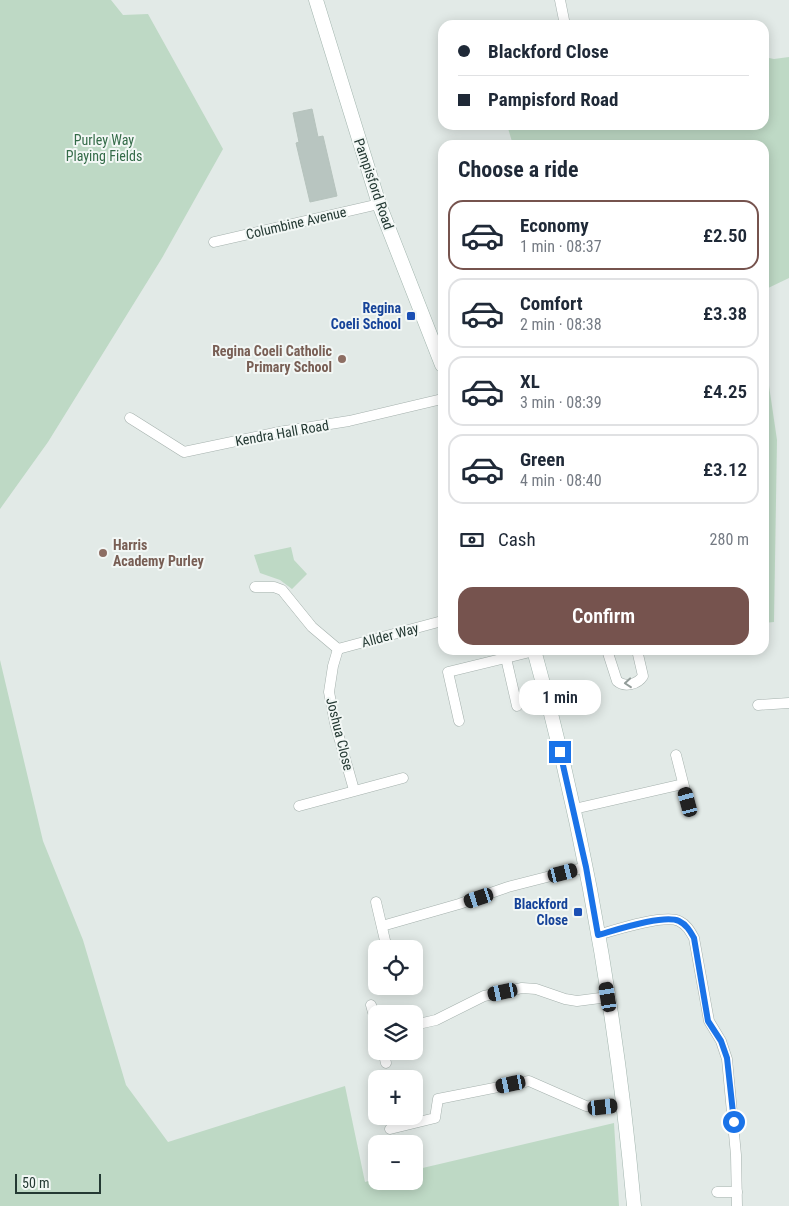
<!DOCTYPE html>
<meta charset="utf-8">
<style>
:root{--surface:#fff;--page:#f6f6f7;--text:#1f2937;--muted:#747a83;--line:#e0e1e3;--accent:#76534e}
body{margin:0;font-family:"Roboto Condensed",sans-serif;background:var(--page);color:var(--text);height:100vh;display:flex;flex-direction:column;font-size:19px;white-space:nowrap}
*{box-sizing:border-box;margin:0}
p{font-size:16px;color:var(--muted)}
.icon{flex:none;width:28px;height:28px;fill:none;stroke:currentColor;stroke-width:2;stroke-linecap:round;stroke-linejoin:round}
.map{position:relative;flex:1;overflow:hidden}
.side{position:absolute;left:438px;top:140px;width:331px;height:515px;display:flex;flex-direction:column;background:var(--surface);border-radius:15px;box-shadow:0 2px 12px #0003}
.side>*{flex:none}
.hud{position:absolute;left:438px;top:20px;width:331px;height:110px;border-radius:15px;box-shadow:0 2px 12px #0003;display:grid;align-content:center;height:110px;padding:0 20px;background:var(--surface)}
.buttons{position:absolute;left:368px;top:940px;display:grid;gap:10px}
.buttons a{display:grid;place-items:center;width:55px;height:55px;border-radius:10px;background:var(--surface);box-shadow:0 2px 12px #0003;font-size:25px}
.scale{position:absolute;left:15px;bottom:12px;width:86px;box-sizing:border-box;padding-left:5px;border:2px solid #243933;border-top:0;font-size:14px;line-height:18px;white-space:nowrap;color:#243933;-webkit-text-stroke:4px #f2f7f5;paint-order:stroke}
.end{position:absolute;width:22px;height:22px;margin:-11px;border:6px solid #1a73e8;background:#fff;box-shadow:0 0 0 2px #fff}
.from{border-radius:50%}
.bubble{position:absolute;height:35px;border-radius:15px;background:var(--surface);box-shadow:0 2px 12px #0003;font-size:16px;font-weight:600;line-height:35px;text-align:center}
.car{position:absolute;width:15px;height:30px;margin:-15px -8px;border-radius:6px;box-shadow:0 0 4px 1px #0007;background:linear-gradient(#222 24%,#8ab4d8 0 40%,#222 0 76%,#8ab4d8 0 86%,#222 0)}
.hud b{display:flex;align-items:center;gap:18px;height:48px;font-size:19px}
.hud b+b{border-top:1px solid var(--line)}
.hud i{width:12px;height:12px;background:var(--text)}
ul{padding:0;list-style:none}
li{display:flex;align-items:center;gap:15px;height:70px;margin:0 10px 8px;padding:0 10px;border:2px solid var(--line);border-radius:15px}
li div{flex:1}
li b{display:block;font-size:19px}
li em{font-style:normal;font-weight:600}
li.selected{border-color:var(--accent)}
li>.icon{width:45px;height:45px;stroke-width:1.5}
h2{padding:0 20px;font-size:22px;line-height:60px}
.pay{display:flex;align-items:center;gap:12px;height:55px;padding:0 20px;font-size:19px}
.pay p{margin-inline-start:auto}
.button{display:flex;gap:10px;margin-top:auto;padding:10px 20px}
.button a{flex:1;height:58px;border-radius:15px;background:var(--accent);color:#fff;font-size:20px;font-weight:600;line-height:58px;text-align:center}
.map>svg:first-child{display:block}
</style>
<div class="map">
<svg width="789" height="1206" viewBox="0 0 789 1206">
<rect width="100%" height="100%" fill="#e2eae7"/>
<g fill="#bed9c5">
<path d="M0,0H111L123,15L148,14L223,149L162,258L48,442L0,509Z"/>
<path d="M764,57L774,59L789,57V278L764,290V145H513L507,125H764Z"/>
<path d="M764,364L768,379L777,440L774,622L764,623Z"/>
<path d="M291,547L294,560L307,574L292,589L280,580L260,573L254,555Z"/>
<path d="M0,660L43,841L83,940L126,1085L168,1142L345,1086L365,1182L376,1179V1181H414V1170L614,1123L619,1206H0Z"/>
</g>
<path fill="#b8c5c0" stroke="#b6c3bd" d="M312,109L318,137L323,136L337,196L310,202L296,143L299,142L293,113Z"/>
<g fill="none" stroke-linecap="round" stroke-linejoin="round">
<g stroke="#a5b1ad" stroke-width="11">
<g id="street">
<path d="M560,0L565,25"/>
<path d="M214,242L379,204"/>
<path d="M130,418L184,452L279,432L349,421L442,399"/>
<path d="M255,587H274L282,590L312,627L338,649"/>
<path d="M338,649L333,666L329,692L335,723L354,790"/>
<path d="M338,649L442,621"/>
<path d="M607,650L617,681C625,688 638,684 643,676L637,650"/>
<path d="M506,658L517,706"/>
<path d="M758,705L789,703"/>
<path d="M459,721L448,672L534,651"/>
<path d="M676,755L688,802"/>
<path d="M299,806L403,778"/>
<path d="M574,809L683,784"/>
<path d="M376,902L387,949"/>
<path d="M382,926L459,904L508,887L586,867"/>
<path d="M598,935C615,930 664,914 679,921C687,925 690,931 694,938L709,1021L721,1041L727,1059L736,1155L737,1206"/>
<path d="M371,1005L376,1023"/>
<path d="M414,1025L436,1020L484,996L522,988L536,989L565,999L577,1001L608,997"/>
<path d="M383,1051L386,1063"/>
<path d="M390,1129L435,1118L438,1099L529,1081L586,1106L603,1107L624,1105"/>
<path d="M717,1192H737"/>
</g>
</g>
<g stroke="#a2b5ae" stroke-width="15">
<g id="secondary">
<path d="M316,0L379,204L442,365"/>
<path d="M534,650C585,832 617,1018 634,1206"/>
</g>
</g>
<use href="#street" stroke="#fff" stroke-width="10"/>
<use href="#secondary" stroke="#fff" stroke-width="14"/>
</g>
<defs><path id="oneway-chevron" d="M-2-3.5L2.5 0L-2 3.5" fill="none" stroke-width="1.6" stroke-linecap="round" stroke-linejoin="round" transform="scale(1.25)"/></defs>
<use stroke="#929c99" href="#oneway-chevron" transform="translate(628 683) rotate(175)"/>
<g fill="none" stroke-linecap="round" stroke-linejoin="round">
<path stroke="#1a73e8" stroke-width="6" d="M560,752L586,867L598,935C616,930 664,914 679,921C687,925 690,931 694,938L708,1021L721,1041L727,1058L734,1122"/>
</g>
<g fill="#1a4fb4" stroke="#f2f7f5" stroke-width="2">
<rect x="406" y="311" width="10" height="10" rx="2.5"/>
<rect x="573" y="907" width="10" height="10" rx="2.5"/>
</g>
<g fill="#8d6e63" stroke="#f2f7f5" stroke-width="2">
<circle cx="342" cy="359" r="5"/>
<circle cx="103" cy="553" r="5"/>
</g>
<g text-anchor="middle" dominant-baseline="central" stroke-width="4" stroke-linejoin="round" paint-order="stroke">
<g font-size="14" fill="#346b48" stroke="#f2f7f5">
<text x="104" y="140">Purley Way<tspan x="104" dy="16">Playing Fields</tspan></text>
</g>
<g font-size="14" fill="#243933" stroke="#f2f7f5">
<text transform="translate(374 184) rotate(71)">Pampisford Road</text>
<text transform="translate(296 223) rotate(-13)">Columbine Avenue</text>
<text transform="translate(282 433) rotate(-10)">Kendra Hall Road</text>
<text transform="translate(390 635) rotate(-15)">Allder Way</text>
<text transform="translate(340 734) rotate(76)">Joshua Close</text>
</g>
<g font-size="14" font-weight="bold" fill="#164399" stroke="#f2f7f5" text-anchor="end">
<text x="401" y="308">Regina<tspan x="401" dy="16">Coeli School</tspan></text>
<text x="568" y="904">Blackford<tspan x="568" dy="16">Close</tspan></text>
</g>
<g font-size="14" font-weight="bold" fill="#785e54" stroke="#f2f7f5" text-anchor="end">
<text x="332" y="351">Regina Coeli Catholic<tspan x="332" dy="16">Primary School</tspan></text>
<text x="113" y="545" text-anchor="start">Harris<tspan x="113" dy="16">Academy Purley</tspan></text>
</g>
</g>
</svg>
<div class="buttons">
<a><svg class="icon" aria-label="locate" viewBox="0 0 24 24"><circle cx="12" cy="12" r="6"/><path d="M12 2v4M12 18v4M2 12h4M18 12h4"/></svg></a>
<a><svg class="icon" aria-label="layers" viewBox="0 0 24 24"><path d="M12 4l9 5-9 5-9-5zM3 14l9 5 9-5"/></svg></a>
<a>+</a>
<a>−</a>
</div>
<div class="scale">50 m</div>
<i class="end from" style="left:734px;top:1122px"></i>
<i class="end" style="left:560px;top:752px"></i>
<div class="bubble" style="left:519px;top:680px;width:82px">1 min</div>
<i class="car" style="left:688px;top:802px;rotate:345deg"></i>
<i class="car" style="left:563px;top:873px;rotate:76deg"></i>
<i class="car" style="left:479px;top:898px;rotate:252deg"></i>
<i class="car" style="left:503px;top:992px;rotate:258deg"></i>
<i class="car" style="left:608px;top:997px;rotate:351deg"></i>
<i class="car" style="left:511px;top:1084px;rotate:258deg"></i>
<i class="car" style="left:603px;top:1107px;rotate:84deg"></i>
<div class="hud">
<b><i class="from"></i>Blackford Close</b>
<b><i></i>Pampisford Road</b>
</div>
<section class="side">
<h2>Choose a ride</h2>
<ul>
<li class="selected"><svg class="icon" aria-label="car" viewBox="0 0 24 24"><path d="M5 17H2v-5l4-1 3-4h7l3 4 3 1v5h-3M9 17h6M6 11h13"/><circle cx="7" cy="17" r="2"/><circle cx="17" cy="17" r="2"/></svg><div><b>Economy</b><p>1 min · 08:37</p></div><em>£2.50</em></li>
<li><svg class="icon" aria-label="car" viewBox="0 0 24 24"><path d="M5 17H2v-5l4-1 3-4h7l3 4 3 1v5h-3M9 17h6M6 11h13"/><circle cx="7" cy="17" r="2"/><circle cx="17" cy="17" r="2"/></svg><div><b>Comfort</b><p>2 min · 08:38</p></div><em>£3.38</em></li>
<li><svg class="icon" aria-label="car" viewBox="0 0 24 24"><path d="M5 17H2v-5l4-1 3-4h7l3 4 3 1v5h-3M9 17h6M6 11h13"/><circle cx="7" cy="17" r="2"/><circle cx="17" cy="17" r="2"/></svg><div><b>XL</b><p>3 min · 08:39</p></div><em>£4.25</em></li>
<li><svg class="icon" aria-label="car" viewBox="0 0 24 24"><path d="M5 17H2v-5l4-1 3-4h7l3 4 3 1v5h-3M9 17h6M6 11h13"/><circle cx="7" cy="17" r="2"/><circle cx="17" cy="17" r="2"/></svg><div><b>Green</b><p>4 min · 08:40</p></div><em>£3.12</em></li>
</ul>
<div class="pay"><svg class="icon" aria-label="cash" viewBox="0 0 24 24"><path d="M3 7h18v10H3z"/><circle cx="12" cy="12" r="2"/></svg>Cash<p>280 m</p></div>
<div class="button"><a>Confirm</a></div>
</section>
</div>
